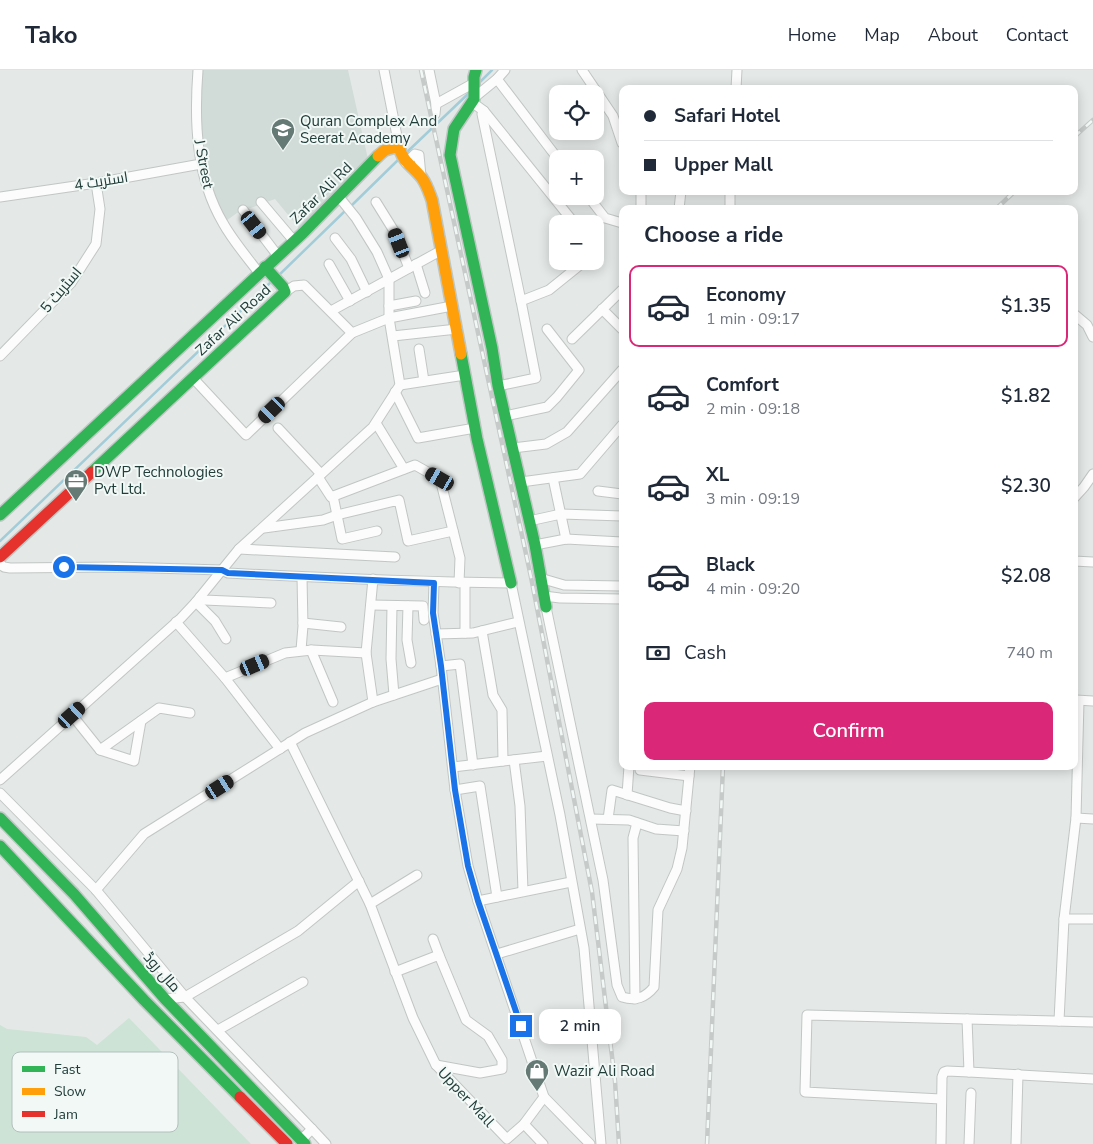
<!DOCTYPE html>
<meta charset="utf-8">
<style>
:root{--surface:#fff;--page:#f6f6f7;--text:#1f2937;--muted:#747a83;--line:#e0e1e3;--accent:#db2777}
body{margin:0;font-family:"Nunito Sans",Cairo,sans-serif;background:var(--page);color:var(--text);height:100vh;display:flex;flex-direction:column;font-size:19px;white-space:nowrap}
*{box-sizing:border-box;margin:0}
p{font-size:16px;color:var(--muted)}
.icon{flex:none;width:28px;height:28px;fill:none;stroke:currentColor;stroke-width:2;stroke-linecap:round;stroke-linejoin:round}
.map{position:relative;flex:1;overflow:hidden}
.side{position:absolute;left:619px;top:135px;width:459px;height:565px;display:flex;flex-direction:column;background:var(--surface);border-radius:10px;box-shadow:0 2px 12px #0003}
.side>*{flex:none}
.banner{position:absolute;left:619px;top:15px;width:459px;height:110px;border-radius:10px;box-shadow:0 2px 12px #0003;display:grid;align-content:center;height:110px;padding:0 25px;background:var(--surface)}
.buttons{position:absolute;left:549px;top:15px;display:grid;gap:10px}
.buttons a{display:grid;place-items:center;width:55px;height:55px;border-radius:10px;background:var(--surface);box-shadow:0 2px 12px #0003;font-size:25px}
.end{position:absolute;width:22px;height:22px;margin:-11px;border:6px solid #1a73e8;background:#fff;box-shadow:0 0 0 2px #fff}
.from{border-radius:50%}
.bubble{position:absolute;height:35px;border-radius:10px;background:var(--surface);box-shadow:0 2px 12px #0003;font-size:16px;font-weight:600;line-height:35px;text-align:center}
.car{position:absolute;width:15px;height:30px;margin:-15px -8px;border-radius:6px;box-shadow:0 0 4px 1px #0007;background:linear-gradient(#222 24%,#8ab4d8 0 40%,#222 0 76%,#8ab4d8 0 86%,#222 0)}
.banner b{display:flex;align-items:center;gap:18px;height:48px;font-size:19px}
.banner b+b{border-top:1px solid var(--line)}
.banner i{width:12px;height:12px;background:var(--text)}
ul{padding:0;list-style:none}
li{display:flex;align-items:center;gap:15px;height:82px;margin:0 10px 8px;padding:0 15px;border:2px solid transparent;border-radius:10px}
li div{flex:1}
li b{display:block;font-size:19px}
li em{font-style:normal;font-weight:600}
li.selected{border-color:var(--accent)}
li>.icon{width:45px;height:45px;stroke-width:1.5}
h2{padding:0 25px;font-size:22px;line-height:60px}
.pay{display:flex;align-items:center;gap:12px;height:55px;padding:0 25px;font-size:19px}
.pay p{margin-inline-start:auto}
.primary-button{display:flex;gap:10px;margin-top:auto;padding:10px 25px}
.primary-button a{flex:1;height:58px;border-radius:10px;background:var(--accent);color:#fff;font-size:20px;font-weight:600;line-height:58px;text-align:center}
header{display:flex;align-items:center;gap:30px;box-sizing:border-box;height:70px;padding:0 25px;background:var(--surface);border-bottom:1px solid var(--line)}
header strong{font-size:24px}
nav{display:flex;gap:28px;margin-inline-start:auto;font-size:18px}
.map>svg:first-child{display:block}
</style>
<header>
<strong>Tako</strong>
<nav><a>Home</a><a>Map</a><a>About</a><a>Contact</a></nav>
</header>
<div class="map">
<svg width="1093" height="1074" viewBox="0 0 1093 1074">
<rect width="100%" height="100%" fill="#e4e9e7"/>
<path fill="#d1dbd7" d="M199,0H348L370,98L303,163L275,129L237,143L223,153L201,94Z"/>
<path fill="#cce3d5" d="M129,948L251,1074H0V955L7,959L86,967L97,975Z"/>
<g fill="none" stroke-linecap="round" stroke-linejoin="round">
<g stroke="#a3ccd9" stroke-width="2.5">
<path d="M478,14L492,0"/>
<path d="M406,83L469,23"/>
<path d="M350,137L398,90"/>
<path d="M278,206L346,140"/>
<path d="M0,471L272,211"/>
</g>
<g stroke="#c1c6c4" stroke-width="11">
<g id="street">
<path d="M198,0C194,52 196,107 223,153C233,171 247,187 259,203"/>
<path d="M384,0L399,76"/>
<path d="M429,0L436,34L435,44"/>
<path d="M582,0L613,46L622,73"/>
<path d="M497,9L558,89"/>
<path d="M736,19L737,0"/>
<path d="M475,27L497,9L505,0"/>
<path d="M473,33L484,41L575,154"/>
<path d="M436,34L474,13"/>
<path d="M484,41L482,44L521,231L549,220L585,191"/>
<path d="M406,93L415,84L419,85L421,106"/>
<path d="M588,126L605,148L622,153"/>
<path d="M0,127L96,113L201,94"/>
<path d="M261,132L294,171"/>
<path d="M376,132L394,161L409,198"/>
<path d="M641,139V121"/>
<path d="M679,139L681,121"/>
<path d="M730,139V121"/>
<path d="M243,140L278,186"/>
<path d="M335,168L351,189L367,222"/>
<path d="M329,194L350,231"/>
<path d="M416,194L425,223"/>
<path d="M285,222L294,216L304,215L352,263L389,248L452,236"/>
<path d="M389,236L416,231"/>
<path d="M602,239L622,259"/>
<path d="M331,241L442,180"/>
<path d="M1074,244L1087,255L1093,267"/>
<path d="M393,266L457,259"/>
<path d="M572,269L622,220"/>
<path d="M419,279L424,311"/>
<path d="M0,286L71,213L96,174L100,139L96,113"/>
<path d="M193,308L246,365L352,263"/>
<path d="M400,315L465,305"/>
<path d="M498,316L536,308L521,231"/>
<path d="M395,322L418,368L475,358"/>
<path d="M505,346L547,337L557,327L579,300L547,259"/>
<path d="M376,353L404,399"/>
<path d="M278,358L321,404"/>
<path d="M513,378L546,374L567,362L622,300"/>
<path d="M318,407L331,427L415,395L440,409L460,488L459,513"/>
<path d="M553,408L566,469"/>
<path d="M521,412L580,404L622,355"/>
<path d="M598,421L622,424"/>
<path d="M333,426L342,469L377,461"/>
<path d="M1074,428L1084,417L1093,404"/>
<path d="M529,451L561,444L622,446"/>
<path d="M264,458L323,450L337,445L399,430L408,471L453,461"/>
<path d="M535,475L566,469L622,472"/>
<path d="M239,479L395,487"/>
<path d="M1074,491L1093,492"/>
<path d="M0,494L4,497L10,498L117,497L222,500L228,503C322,508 417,512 511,513L560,745L584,878L601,1074"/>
<path d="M540,508L564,515L622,516"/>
<path d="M373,509L366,583L373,632"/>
<path d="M544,526L560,528L622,529"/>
<path d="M200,527L204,530L271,533"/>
<path d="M196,532L215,551L226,569"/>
<path d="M371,535L423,536L424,550"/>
<path d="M392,536L391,589L394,625"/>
<path d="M408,536L407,570L411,593"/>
<path d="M546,537L603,810L617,915L622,927C636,931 645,928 654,917L658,840L677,799L682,778L690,696"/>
<path d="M176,552L225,608L280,679"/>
<path d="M303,553L341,557"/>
<path d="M482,561L493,625L502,640L503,691"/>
<path d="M465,563V513"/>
<path d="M436,564L473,563L518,552"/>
<path d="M301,580L303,556L302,507"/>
<path d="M311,580L333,632"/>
<path d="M441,596L460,594L473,695"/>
<path d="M225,608L285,583L312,580L366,583"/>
<path d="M1076,630L1093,631"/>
<path d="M72,645L100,680L134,691L141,651"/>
<path d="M290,672L370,834L413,948L436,995L507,1069L524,1054L544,1027L478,831L468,796L455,720L441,596L433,543L434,513"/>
<path d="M100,680L159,638L190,643"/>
<path d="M514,690L520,736L523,821"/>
<path d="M453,697L547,686"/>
<path d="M640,700L689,706"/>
<path d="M0,710L181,548L196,532L239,479L373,357L400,315L389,248V209L377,182L356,148L339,127"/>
<path d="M455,720L480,716L497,827"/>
<path d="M0,723L96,820L185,927L312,1059"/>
<path d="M627,725L629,696"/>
<path d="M1076,748L1093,749"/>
<path d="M591,749L629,750L656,759L684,761"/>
<path d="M608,749L612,720L670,738L686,741"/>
<path d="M96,820L144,764L305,663L373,632L442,609"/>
<path d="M478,831L571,812"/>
<path d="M370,834L417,805"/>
<path d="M1064,849H1093"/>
<path d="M433,869L439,885"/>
<path d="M497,884L580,859"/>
<path d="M395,902L439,885L466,950L488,966L502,990V999L480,1003L436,995"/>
<path d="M165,929L185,927L298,861L359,811"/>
<path d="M635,929L633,768L637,753"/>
<path d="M1059,951L1064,849L1076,748L1079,631"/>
<path d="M218,960L303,912"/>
<path d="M969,1002L1093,1009"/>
<path d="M544,1027L590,1074"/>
<path d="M941,1029L805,1022L807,945L1093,952"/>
<path d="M524,1054L543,1074"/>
<path d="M301,1070L312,1059L326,1074"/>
<path d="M941,1074L942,1007L944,1002L947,1001L969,1002L967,949"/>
<path d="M969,1074L971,1023"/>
<path d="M1016,1074L1018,1004"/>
</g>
</g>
<g stroke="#bfc7c4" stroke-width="14">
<g id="fast">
<path d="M476,0L474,7V29L454,59L450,85L492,278L498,316L535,475L546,537"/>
<path d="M461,284L477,369L511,513"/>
<path d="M92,402L285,222L283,217L265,197"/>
<path d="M0,445L303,163L378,86"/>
<path d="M0,748L74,824L165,929L305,1074"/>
<path d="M0,776L144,930L240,1027"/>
</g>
</g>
<g stroke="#bfc7c4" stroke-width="14">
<path id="slow" d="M378,86L385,80L399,76C402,92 413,96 422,108C427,115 429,122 432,130L461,284"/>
</g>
<g stroke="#bfc7c4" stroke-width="14">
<g id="jam">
<path d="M0,487L92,402"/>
<path d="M240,1027L287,1074"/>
</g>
</g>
<use href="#street" stroke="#fbfcfb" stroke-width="9"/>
<use href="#fast" stroke="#30b455" stroke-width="11"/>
<use href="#slow" stroke="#ff9f0a" stroke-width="11"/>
<use href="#jam" stroke="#e5322d" stroke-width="11"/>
<g stroke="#c6cac9" stroke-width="4.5">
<g id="rail">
<path d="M421,0L531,507L592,822L615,1011L619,1074"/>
<path d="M1074,67L1093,50"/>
<path d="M996,139L1015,121"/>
<path d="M707,1074L723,696"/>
</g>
</g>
<use href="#rail" stroke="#f1f8f6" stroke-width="2.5" stroke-dasharray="8" stroke-linecap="butt"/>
</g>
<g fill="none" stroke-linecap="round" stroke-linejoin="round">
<path stroke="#1a73e8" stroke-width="6" d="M64,497L222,500L228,503L434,513L433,543L441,596L455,720L468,796L478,831L521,956"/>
</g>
<defs>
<g id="school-pin" transform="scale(1.25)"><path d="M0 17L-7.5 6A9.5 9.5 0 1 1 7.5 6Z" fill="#657975" stroke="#f1f8f6"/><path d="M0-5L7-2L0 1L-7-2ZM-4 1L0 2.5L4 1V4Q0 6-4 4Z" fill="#fff"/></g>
<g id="office-pin" transform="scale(1.25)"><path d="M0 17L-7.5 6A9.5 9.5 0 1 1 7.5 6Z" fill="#657975" stroke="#f1f8f6"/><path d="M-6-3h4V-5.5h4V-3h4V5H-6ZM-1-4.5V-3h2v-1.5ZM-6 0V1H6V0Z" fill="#fff"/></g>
<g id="shop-pin" transform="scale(1.25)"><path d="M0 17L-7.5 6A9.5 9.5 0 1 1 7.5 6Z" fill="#657975" stroke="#f1f8f6"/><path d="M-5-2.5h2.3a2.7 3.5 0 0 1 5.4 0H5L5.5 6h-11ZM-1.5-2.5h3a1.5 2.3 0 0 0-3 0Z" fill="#fff"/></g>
</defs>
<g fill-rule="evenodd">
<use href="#school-pin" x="283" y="60"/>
<use href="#office-pin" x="76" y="411"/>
<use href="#shop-pin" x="537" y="1001"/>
</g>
<g text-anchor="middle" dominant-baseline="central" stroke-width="4" stroke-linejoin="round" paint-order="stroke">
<g font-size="15" fill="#213d38" stroke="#f1f8f6" text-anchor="start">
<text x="300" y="51">Quran Complex And<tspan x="300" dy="17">Seerat Academy</tspan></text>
<text x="94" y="402">DWP Technologies<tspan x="94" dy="17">Pvt Ltd.</tspan></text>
<text x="554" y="1001">Wazir Ali Road</text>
</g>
<g font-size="15" fill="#213d38" stroke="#f1f8f6">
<text transform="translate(204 94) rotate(79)">J Street</text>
<text transform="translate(101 111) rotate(-9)">اسٹریٹ 4</text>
<text transform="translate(321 123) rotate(-45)">Zafar Ali Rd</text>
<text transform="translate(61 220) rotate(-50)">اسٹریٹ 5</text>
<text transform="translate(233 250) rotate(-43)">Zafar Ali Road</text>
<text transform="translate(162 902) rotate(49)">مال روڈ</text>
<text transform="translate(466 1027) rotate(47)">Upper Mall</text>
</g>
</g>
<rect x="12" y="982" width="166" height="80" rx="8" fill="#f1f8f6" stroke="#b3c0bd" stroke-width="1"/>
<rect x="22" y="996" width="23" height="6" fill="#30b455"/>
<rect x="22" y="1018" width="23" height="7" fill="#ff9f0a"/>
<rect x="22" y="1041" width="23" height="6" fill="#e5322d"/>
<g font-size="14" fill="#213d38">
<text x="54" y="1004">Fast</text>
<text x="54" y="1026">Slow</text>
<text x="54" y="1049">Jam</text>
</g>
</svg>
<div class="buttons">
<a><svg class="icon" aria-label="locate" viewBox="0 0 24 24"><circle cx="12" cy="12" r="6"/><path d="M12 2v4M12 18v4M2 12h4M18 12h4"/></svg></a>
<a>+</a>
<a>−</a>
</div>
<i class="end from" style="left:64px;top:497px"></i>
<i class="end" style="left:521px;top:956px"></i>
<div class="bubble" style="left:539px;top:939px;width:82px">2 min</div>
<i class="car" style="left:254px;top:155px;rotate:142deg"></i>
<i class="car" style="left:399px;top:173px;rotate:339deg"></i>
<i class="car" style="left:272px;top:340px;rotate:226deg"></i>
<i class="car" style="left:440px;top:409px;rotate:300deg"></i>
<i class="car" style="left:255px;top:595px;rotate:67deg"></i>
<i class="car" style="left:72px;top:645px;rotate:48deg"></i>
<i class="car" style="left:220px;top:717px;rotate:58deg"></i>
<div class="banner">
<b><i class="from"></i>Safari Hotel</b>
<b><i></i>Upper Mall</b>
</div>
<section class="side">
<h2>Choose a ride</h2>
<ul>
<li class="selected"><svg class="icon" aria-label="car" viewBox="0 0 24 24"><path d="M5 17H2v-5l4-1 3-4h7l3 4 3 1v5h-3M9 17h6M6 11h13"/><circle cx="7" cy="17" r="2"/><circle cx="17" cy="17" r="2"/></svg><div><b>Economy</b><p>1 min · 09:17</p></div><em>$1.35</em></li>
<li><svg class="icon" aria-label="car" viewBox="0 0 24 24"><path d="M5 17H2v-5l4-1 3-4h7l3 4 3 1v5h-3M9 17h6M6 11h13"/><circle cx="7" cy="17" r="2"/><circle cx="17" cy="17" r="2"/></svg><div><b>Comfort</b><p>2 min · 09:18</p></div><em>$1.82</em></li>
<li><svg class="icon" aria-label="car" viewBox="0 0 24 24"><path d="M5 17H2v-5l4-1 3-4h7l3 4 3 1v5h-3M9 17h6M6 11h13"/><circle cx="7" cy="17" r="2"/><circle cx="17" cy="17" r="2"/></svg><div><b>XL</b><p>3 min · 09:19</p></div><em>$2.30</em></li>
<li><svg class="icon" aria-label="car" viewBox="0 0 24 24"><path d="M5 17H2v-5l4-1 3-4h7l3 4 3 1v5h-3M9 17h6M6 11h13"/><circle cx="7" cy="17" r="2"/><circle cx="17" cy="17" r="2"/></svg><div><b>Black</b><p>4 min · 09:20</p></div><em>$2.08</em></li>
</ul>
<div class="pay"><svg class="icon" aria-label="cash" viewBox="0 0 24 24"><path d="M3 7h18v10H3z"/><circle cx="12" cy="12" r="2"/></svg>Cash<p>740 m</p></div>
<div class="primary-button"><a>Confirm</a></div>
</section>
</div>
